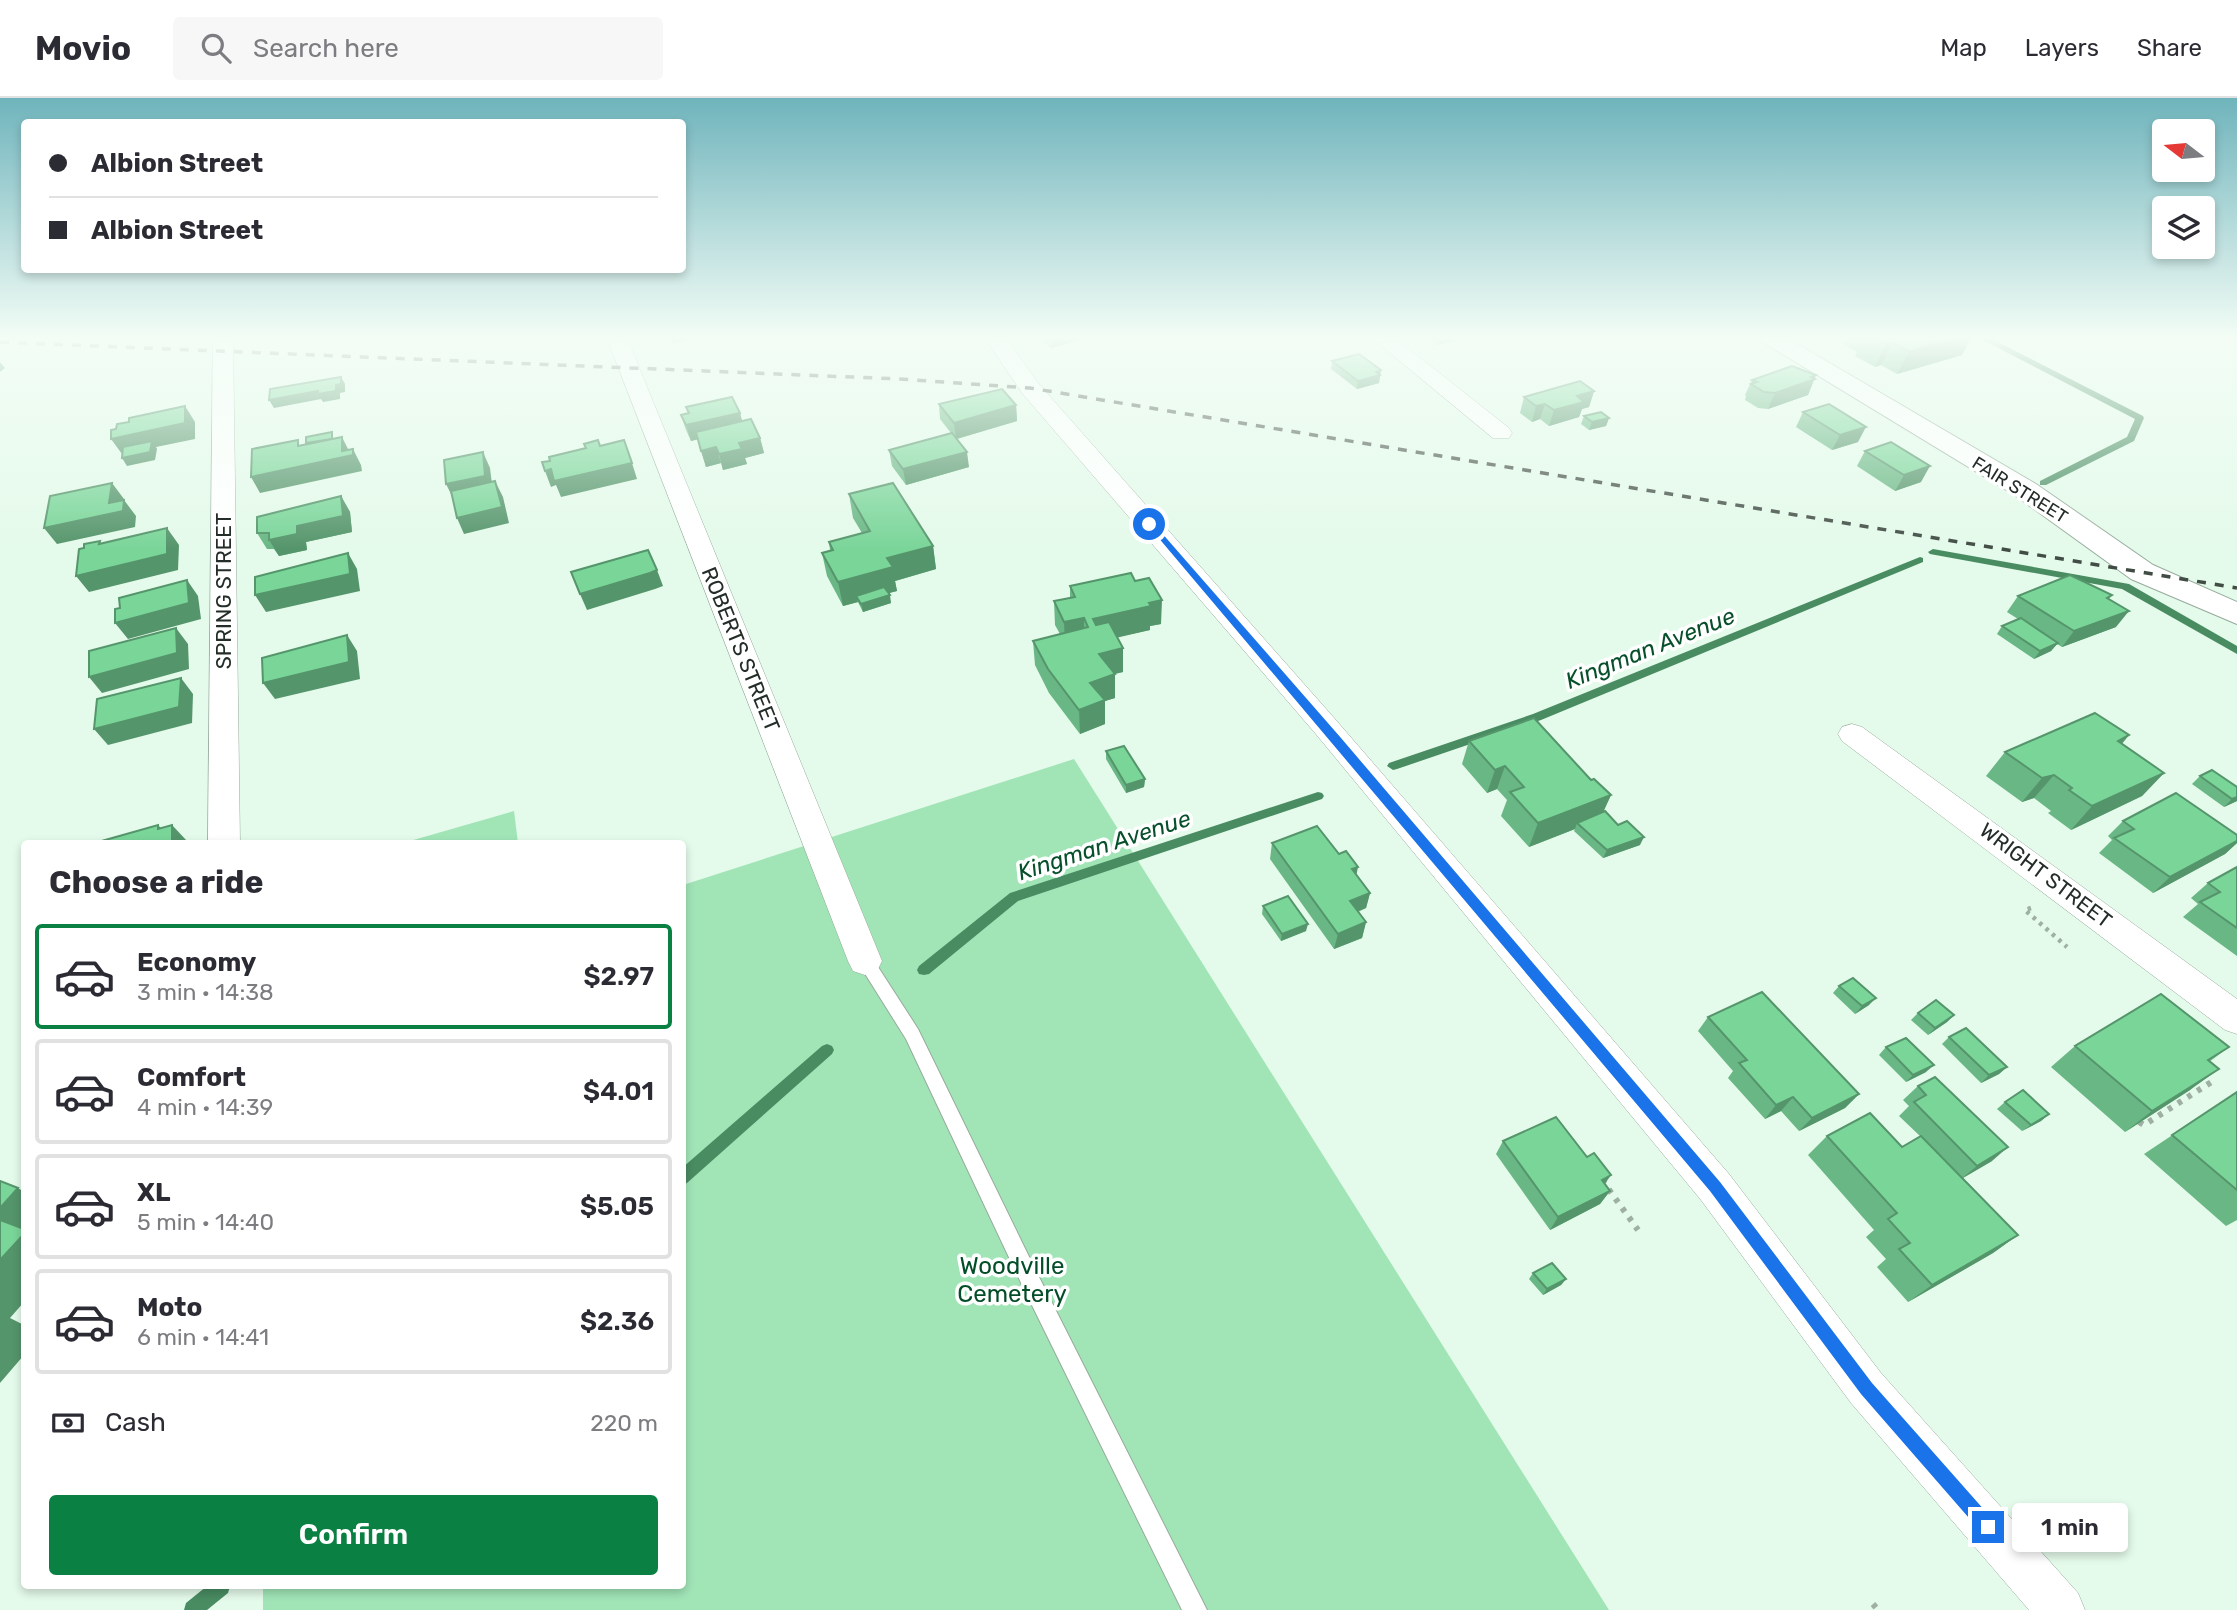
<!DOCTYPE html>
<meta charset="utf-8">
<style>
:root{--surface:#fff;--page:#f7f7f7;--text:#2b2b33;--muted:#7c7c81;--line:#e1e1e2;--accent:#0b8043}
body{margin:0;font-family:Rubik,sans-serif;background:var(--page);color:var(--text);height:100vh;display:flex;flex-direction:column;font-size:26px;white-space:nowrap}
*{box-sizing:border-box;margin:0}
p{font-size:23px;color:var(--muted)}
.icon{flex:none;width:38px;height:38px;fill:none;stroke:currentColor;stroke-width:2;stroke-linecap:round;stroke-linejoin:round}
.map{position:relative;flex:1;overflow:hidden}
.details{position:absolute;left:21px;top:742px;width:665px;height:749px;display:flex;flex-direction:column;background:var(--surface);border-radius:7px;box-shadow:0 4px 10px #0003}
.details>*{flex:none}
.hud{position:absolute;left:21px;top:21px;width:665px;height:154px;border-radius:7px;box-shadow:0 4px 10px #0003;display:grid;align-content:center;height:154px;padding:0 28px;background:var(--surface)}
.needle{width:46px;rotate:286deg}
.controls{position:absolute;left:2152px;top:21px;display:grid;gap:14px}
.controls a{display:grid;place-items:center;width:63px;height:63px;border-radius:7px;background:var(--surface);box-shadow:0 4px 10px #0003;font-size:35px}
.end{position:absolute;width:32px;height:32px;margin:-16px;border:9px solid #1a73e8;background:#fff;box-shadow:0 0 0 4px #fff}
.from{border-radius:50%}
.bubble{position:absolute;height:49px;border-radius:7px;background:var(--surface);box-shadow:0 4px 10px #0003;font-size:23px;font-weight:600;line-height:49px;text-align:center}
.hud b{display:flex;align-items:center;gap:24px;height:66px;font-size:26px}
.hud b+b{border-top:2px solid var(--line)}
.hud i{width:18px;height:18px;background:var(--text)}
ul{padding:0;list-style:none}
li{display:flex;align-items:center;gap:21px;height:105px;margin:0 14px 10px;padding:0 14px;border:4px solid var(--line);border-radius:7px}
li div{flex:1}
li b{display:block;font-size:26px}
li em{font-style:normal;font-weight:600}
li.selected{border-color:var(--accent)}
li>.icon{width:63px;height:63px;stroke-width:1.5}
h2{padding:0 28px;font-size:32px;line-height:84px}
.pay{display:flex;align-items:center;gap:18px;height:77px;padding:0 28px;font-size:26px}
.pay p{margin-inline-start:auto}
.button{display:flex;gap:14px;margin-top:auto;padding:14px 28px}
.button a{flex:1;height:80px;border-radius:7px;background:var(--accent);color:#fff;font-size:28px;font-weight:600;line-height:80px;text-align:center}
header{display:flex;align-items:center;gap:42px;box-sizing:border-box;height:98px;padding:0 35px;background:var(--surface);border-bottom:2px solid var(--line)}
header strong{font-size:33px}
nav{display:flex;gap:38px;margin-inline-start:auto;font-size:24px}
.search{width:490px;height:63px;background:var(--page);display:flex;align-items:center;gap:18px;box-sizing:border-box;padding:0 24px;border-radius:7px;color:var(--muted);font-size:26px}
.map>svg:first-child{display:block}
</style>
<header>
<strong>Movio</strong>
<div class="search"><svg class="icon" aria-label="search" viewBox="0 0 24 24"><circle cx="10" cy="10" r="6"/><path d="M15 15l6 6"/></svg>Search here</div>
<nav><a>Map</a><a>Layers</a><a>Share</a></nav>
</header>
<div class="map">
<svg width="2237" height="1512" viewBox="0 0 2237 1512">
<rect width="100%" height="100%" fill="#e4faea"/>
<g fill="#a1e5b7">
<path d="M1074,661L1609,1512H263V1488H682L683,787Z"/>
<path d="M514,713L518,745H403Z"/>
</g>
<g fill="none" stroke-linecap="round" stroke-linejoin="round">
<g fill="#498c62" fill-rule="evenodd">
<path d="M1979,240H1990L2143,318L2144,320L2134,343L2046,387H2040V383L2127,339L2135,321Z"/>
<path d="M1933,451L2129,486L2237,548V556L2122,491L1930,456L1928,454Z"/>
<path d="M1920,459L1923,460V464L1541,622L1397,671L1393,672L1387,668L1389,665L1533,616Z"/>
<path d="M1318,694L1322,695L1324,698L1322,701L1018,803L929,876L924,877L919,876L917,872L919,868L1010,795Z"/>
<path d="M827,946L832,948L834,952L832,956L687,1085L682,1087V1070L822,948Z"/>
<path d="M207,1488H230L228,1495L207,1512H184L186,1505Z"/>
</g>
<g stroke="#96ab9c" stroke-width="2">
<path id="service" d="M865,856L871,858L918,931L1036,1173L1207,1512H1182L1022,1187L906,941L857,863L859,858Z"/>
</g>
<g stroke="#96ab9c" stroke-width="1">
<g id="minor">
<path d="M213,240H233L240,746H208Z"/>
<path d="M607,240H627L882,863L877,873L865,877L853,873L848,863Z"/>
<path d="M985,240H1006L1038,285L1335,621L1729,1076L1881,1275L2078,1495L2085,1512H2029L1851,1305L1701,1102L1315,635L1022,295Z"/>
<path d="M1372,240H1395L1509,330L1512,335L1509,340H1493Z"/>
<path d="M1852,626L1862,629L2237,901V936L2225,932L1842,643L1838,636L1842,629Z"/>
</g>
</g>
<g stroke="#96ab9c" stroke-width="2">
<path id="tertiary" d="M1756,240H1787L2036,386L2153,467L2237,504V526L2131,481L2016,398Z"/>
</g>
<path stroke="#9eafa3" stroke-width="4.5" stroke-dasharray="3.5 5" stroke-linecap="butt" d="M2031,810L2025,812L2067,849"/>
<g stroke="#9eafa3" stroke-width="6" stroke-dasharray="4.5 7" stroke-linecap="butt">
<path d="M2139,1024L2144,1027L2213,983"/>
<path d="M1602,1082L1638,1132"/>
<path d="M1873,1506L1878,1512"/>
</g>
<use href="#service" fill="#fff" fill-rule="evenodd"/>
<use href="#minor" fill="#fff" fill-rule="evenodd"/>
<use href="#tertiary" fill="#fff" fill-rule="evenodd"/>
<path stroke="#414c44" stroke-width="3.5" stroke-dasharray="9 9" stroke-linecap="butt" d="M0,244L900,281L1030,290L2237,490"/>
</g>
<g fill="#69b784">
<path d="M1038,240H1088L1051,250Z"/>
<path d="M1429,240H1467L1437,247Z"/>
<path d="M1847,240H1971L1962,257L1897,276L1881,267L1875,269L1855,258L1857,254L1844,246Z"/>
<path d="M1332,263L1381,272L1379,285L1357,291L1331,271Z"/>
<path d="M1814,281L1808,297L1768,311L1758,310L1745,302L1746,298L1745,297L1752,282Z"/>
<path d="M1594,293L1589,309L1582,311L1579,319L1549,328L1540,321L1532,324L1520,315L1524,299Z"/>
<path d="M939,306L1016,307L1017,323L957,341L969,369L906,387L892,368L889,352L951,335L940,321Z"/>
<path d="M686,309L740,315L742,323L760,340L764,355L745,360L747,366L723,372L721,365L706,369L698,341L691,343L686,332L681,317L688,315Z"/>
<path d="M1803,314L1858,344L1832,352L1796,329Z"/>
<path d="M1584,318L1609,320L1606,328L1589,332L1581,326Z"/>
<path d="M1865,353L1921,384L1895,393L1857,368Z"/>
<path d="M849,396L933,448L936,471L895,483L897,493L888,495L891,505L863,514L858,504L843,508L827,478L822,455L830,452L829,444L862,435L853,420Z"/>
<path d="M341,398L350,414L352,434L306,444L307,452L279,458L274,451H267L257,435Z"/>
<path d="M1070,488L1161,526L1150,528V532L1117,539L1123,574L1115,576V600L1105,603V626L1080,636L1049,595L1035,567L1033,543L1060,536L1055,527L1054,503L1070,500Z"/>
<path d="M2112,497L2109,501L2116,529L2062,549L2057,546L2051,553L2034,561L1997,536L2002,528L2018,521L2007,514L2018,498Z"/>
<path d="M2129,637L2122,646L2164,675L2142,698L2071,732L2048,715L2051,713L2034,700L2022,704L1986,678L2005,654Z"/>
<path d="M1469,643L1591,682L1611,697L1603,714L1640,747L1603,760L1574,733L1575,731L1529,749L1501,718L1507,702L1497,691L1487,695L1462,666Z"/>
<path d="M1106,653L1145,681L1144,689L1126,695L1106,661Z"/>
<path d="M2200,678L2237,689V703L2224,709L2192,686Z"/>
<path d="M2123,723L2237,737V745L2225,756L2153,795L2099,755L2112,742L2108,738Z"/>
<path d="M1272,745L1356,777L1370,795L1366,810L1358,814L1366,824L1362,840L1334,851L1270,761Z"/>
<path d="M2237,769V858L2183,819L2198,806L2191,800L2208,785Z"/>
<path d="M1263,808L1306,833L1281,843L1262,816Z"/>
<path d="M1839,888L1869,907L1855,916L1833,895Z"/>
<path d="M1918,915L1954,917L1947,924L1928,937L1911,922Z"/>
<path d="M1708,919L1859,996L1845,1010L1799,1033L1781,1013L1765,1021L1728,980L1733,973L1698,933Z"/>
<path d="M1949,939L2007,969L1999,976L1981,985L1942,946Z"/>
<path d="M2075,948L2229,949L2209,964L2190,992L2125,1034L2051,969Z"/>
<path d="M1886,949L1926,974L1906,984L1879,957Z"/>
<path d="M1918,988L1992,1063L1963,1080L2018,1137L1993,1155L1908,1204L1877,1169L1886,1161L1866,1139L1874,1132L1808,1057L1827,1038L1902,1049L1920,1038L1899,1018L1909,1008L1903,1002Z"/>
<path d="M2237,994V1122L2226,1128L2144,1056Z"/>
<path d="M2005,1004L2049,1016L2041,1023L2022,1033L1997,1011Z"/>
<path d="M1503,1043L1605,1086L1610,1093L1600,1106L1550,1132L1496,1056Z"/>
<path d="M1533,1175L1566,1181L1561,1187L1543,1197L1529,1181Z"/>
</g>
<g fill="#55956b">
<path d="M671,240H695L673,246Z"/>
<path d="M1051,240H1088L1051,250Z"/>
<path d="M1438,240H1467L1437,247Z"/>
<path d="M1952,240H1971L1962,257L1897,276L1909,254Z"/>
<path d="M1893,245L1881,267L1875,269L1886,246Z"/>
<path d="M0,264L5,270L0,274Z"/>
<path d="M1381,272L1379,285L1357,291L1358,283Z"/>
<path d="M1816,277L1808,297L1768,311L1775,295Z"/>
<path d="M341,279L345,286V294L340,295V301L323,304L321,301L274,310L269,302L318,293L336,287Z"/>
<path d="M1594,293L1589,309L1582,311L1579,319L1549,328L1554,312L1577,298Z"/>
<path d="M1545,306L1540,321L1532,324L1536,308Z"/>
<path d="M1016,307L1017,323L956,341L954,325Z"/>
<path d="M185,308L195,324V341L156,349L157,351L155,362L127,368L122,360V356L111,341Z"/>
<path d="M740,315L744,330L691,343L686,327Z"/>
<path d="M1609,320L1606,328L1589,332L1592,324Z"/>
<path d="M1866,329L1858,344L1832,352L1840,337Z"/>
<path d="M342,339L350,355L353,351L361,367L362,373L260,395L251,379L342,353Z"/>
<path d="M760,340L764,355L745,360L747,366L723,372L719,356L739,345Z"/>
<path d="M716,349L721,365L706,369L701,353Z"/>
<path d="M483,354L490,370L493,394L454,402L446,386Z"/>
<path d="M967,354L969,369L906,387L903,371Z"/>
<path d="M632,365L637,381L561,399L556,387L551,389L545,373L551,371Z"/>
<path d="M1930,368L1921,384L1895,393L1904,377Z"/>
<path d="M495,383L503,399L509,425L464,436L457,420Z"/>
<path d="M112,385L124,401L122,413L124,402L136,418L135,429L57,446L44,430L109,405Z"/>
<path d="M341,398L350,414L352,434L306,444L307,452L279,458L269,442L297,428Z"/>
<path d="M167,430L179,447L178,472L89,494L76,478Z"/>
<path d="M933,448L936,471L895,483L897,493L860,503L856,498L858,504L843,508L838,484L887,460Z"/>
<path d="M348,455L357,471L360,493L266,514L255,497Z"/>
<path d="M657,472L663,488L655,491L587,512L580,496Z"/>
<path d="M187,482L198,498L201,521L128,541L115,525Z"/>
<path d="M890,497L891,505L863,514L861,506Z"/>
<path d="M1162,502L1161,526L1150,528V532L1094,545L1093,521Z"/>
<path d="M2129,513L2116,529L2062,549L2074,533Z"/>
<path d="M1084,520V544L1065,548L1064,524Z"/>
<path d="M176,530L188,546L189,571L102,595L89,579Z"/>
<path d="M347,537L357,553L360,581L275,601L263,585Z"/>
<path d="M2058,545L2051,553L2034,561L2040,553Z"/>
<path d="M1123,550V574L1099,579V556Z"/>
<path d="M1115,576V600L1105,603V626L1080,636L1079,612L1090,585Z"/>
<path d="M181,580L193,596L192,625L108,647L94,631Z"/>
<path d="M2129,637L2108,661L2118,643Z"/>
<path d="M1505,668L1497,691L1487,695L1495,672Z"/>
<path d="M2164,675L2142,698L2071,732L2092,708Z"/>
<path d="M2054,677L2034,700L2022,704L2042,680Z"/>
<path d="M1145,681L1144,689L1126,695V687Z"/>
<path d="M1611,697L1600,721L1577,725L1575,731L1529,749L1538,725Z"/>
<path d="M2237,699V703L2224,709L2232,701Z"/>
<path d="M158,727L172,742V727L187,743V746H171L158,731Z"/>
<path d="M1644,739L1640,747L1603,760L1607,752Z"/>
<path d="M2237,743V745L2225,756L2153,795L2170,779Z"/>
<path d="M1358,769L1355,784L1352,771Z"/>
<path d="M1370,795L1366,810L1346,818L1350,803Z"/>
<path d="M1366,824L1362,840L1334,851L1338,836Z"/>
<path d="M1308,826L1306,833L1281,843L1282,836Z"/>
<path d="M1876,900L1869,907L1855,916L1862,908Z"/>
<path d="M1954,917L1947,924L1928,937L1935,930Z"/>
<path d="M1934,967L1926,974L1906,984L1913,977Z"/>
<path d="M2007,969L1999,976L1981,985L1989,977Z"/>
<path d="M2219,971L2190,992L2125,1034L2152,1013Z"/>
<path d="M1859,996L1845,1010L1799,1033L1812,1020Z"/>
<path d="M1793,999L1781,1013L1765,1021L1776,1007Z"/>
<path d="M2049,1016L2041,1023L2022,1033L2031,1027Z"/>
<path d="M2008,1049L1992,1063L1961,1081L1977,1068Z"/>
<path d="M1611,1077L1602,1090V1082Z"/>
<path d="M18,1090L24,1094V1204L10,1220L24,1227V1257L0,1285V1110Z"/>
<path d="M1610,1093L1600,1106L1550,1132L1558,1119Z"/>
<path d="M2018,1137L1993,1155L1908,1204L1932,1187Z"/>
<path d="M1566,1181L1561,1187L1543,1197L1547,1191Z"/>
</g>
<g fill="#7ad599" stroke="#55956b" stroke-width="2">
<path d="M1876,240H1954L1909,254L1893,245L1886,246Z"/>
<path d="M1359,256L1381,272L1376,274L1380,277L1358,283L1332,263Z"/>
<path d="M1792,268L1816,277L1811,279L1815,281L1775,295L1764,294L1751,286L1757,284L1752,282Z"/>
<path d="M341,279V286L336,287V293L318,296V293L269,302L270,291Z"/>
<path d="M1580,283L1594,293L1577,298L1584,304L1554,312L1545,306L1536,308L1524,299Z"/>
<path d="M1002,291L1016,307L954,325L939,306Z"/>
<path d="M732,299L740,315L686,327L681,317L689,315L686,309Z"/>
<path d="M1829,306L1866,329L1840,337L1803,314Z"/>
<path d="M185,308V325L111,341V332L116,331L117,326L129,324V320Z"/>
<path d="M1601,314L1609,320L1592,324L1584,318Z"/>
<path d="M751,321L760,340L739,345L742,351L719,356L716,349L701,353L696,334Z"/>
<path d="M332,334V341L306,345V339Z"/>
<path d="M952,335L967,354L903,371L889,352Z"/>
<path d="M342,339V353L353,351V357L251,379L252,351L298,342V348Z"/>
<path d="M598,342L600,348L624,342L632,365L554,383L551,371L545,373L542,364L550,363L549,359L586,350L584,346Z"/>
<path d="M152,343L150,354L122,360L123,349Z"/>
<path d="M1891,344L1930,368L1904,377L1865,353Z"/>
<path d="M483,354L485,378L446,386L444,362Z"/>
<path d="M495,383L502,409L457,420L451,393Z"/>
<path d="M112,385L109,405L124,402L123,413L44,430L50,398Z"/>
<path d="M893,385L933,448L887,460L893,469L838,484L822,455L833,452L829,444L870,433L849,396Z"/>
<path d="M341,398L343,418L297,428V436L269,442V435H257V419Z"/>
<path d="M167,430V456L76,478L79,451L84,450V446L100,443L99,446Z"/>
<path d="M648,452L657,472L650,475L580,496L571,474Z"/>
<path d="M348,455L350,476L255,497V479Z"/>
<path d="M1131,475L1135,483L1149,480L1162,502L1149,505L1151,508L1093,521L1096,527L1109,524L1123,550L1099,556L1115,576L1090,585L1105,602L1079,612L1048,571L1033,543L1088,529L1084,520L1064,524L1054,503L1075,499L1070,488Z"/>
<path d="M2070,477L2112,497L2107,500L2129,513L2074,533L2018,498Z"/>
<path d="M187,482L189,505L115,525V511L120,510L119,500Z"/>
<path d="M884,489L890,497L861,506L856,498Z"/>
<path d="M2021,520L2058,545L2040,553L2002,528Z"/>
<path d="M176,530L177,555L89,579V553Z"/>
<path d="M347,537L349,564L263,585L262,560Z"/>
<path d="M181,580L179,609L94,631L97,601Z"/>
<path d="M2095,615L2129,637L2118,643L2164,675L2092,708L2069,692L2072,690L2054,677L2042,680L2005,654Z"/>
<path d="M1534,620L1591,682L1594,681L1611,697L1538,725L1510,694L1524,689L1505,668L1495,672L1469,643Z"/>
<path d="M1124,648L1145,681L1126,687L1106,653Z"/>
<path d="M2212,672L2237,689V699L2232,701L2200,678Z"/>
<path d="M2176,695L2237,737V743L2170,779L2114,740L2134,731L2123,723Z"/>
<path d="M1605,713L1618,727L1627,723L1644,739L1607,752L1577,725Z"/>
<path d="M158,727V731L172,727V746H91Z"/>
<path d="M1317,728L1339,756L1346,753L1358,769L1352,771L1370,795L1350,803L1366,824L1338,836L1272,745Z"/>
<path d="M2237,769V830L2200,804L2220,794L2208,785Z"/>
<path d="M1288,798L1308,826L1282,836L1263,808Z"/>
<path d="M1853,880L1876,900L1862,908L1839,888Z"/>
<path d="M1762,894L1859,996L1812,1020L1793,999L1776,1007L1739,965L1747,962L1708,919Z"/>
<path d="M2161,896L2229,949L2208,962L2219,971L2152,1013L2075,948Z"/>
<path d="M1936,902L1954,917L1935,930L1918,915Z"/>
<path d="M1966,930L2007,969L1989,977L1949,939Z"/>
<path d="M1906,940L1934,967L1913,977L1886,949Z"/>
<path d="M1935,979L2008,1049L1977,1068L1914,1004L1926,997L1918,988Z"/>
<path d="M2023,992L2049,1016L2031,1027L2005,1004Z"/>
<path d="M2237,994V1092L2172,1037Z"/>
<path d="M1870,1015L1902,1049L1921,1038L2018,1137L1932,1187L1899,1151L1910,1145L1888,1121L1897,1115L1827,1038Z"/>
<path d="M1556,1019L1587,1059L1594,1055L1611,1077L1602,1082L1610,1093L1558,1119L1503,1043Z"/>
<path d="M0,1083L18,1090L0,1110Z"/>
<path d="M0,1122L24,1131V1136L0,1162Z"/>
<path d="M1552,1165L1566,1181L1547,1191L1533,1175Z"/>
</g>
<linearGradient id="sky" x2="0" y2="1"><stop stop-color="#6fb4bc"/><stop offset="0.53" stop-color="#f3fdf6"/><stop offset="1" stop-color="#f3fdf6" stop-opacity="0"/></linearGradient>
<rect width="2237" height="452" fill="url(#sky)"/>
<path fill="#1a73e8" d="M1146,425H1153L1341,640L1720,1084L1872,1285L1994,1423V1435H1982L1861,1296L1710,1093Z"/>
<g text-anchor="middle" dominant-baseline="central" stroke-width="7" stroke-linejoin="round" paint-order="stroke">
<g font-size="18" fill="#242d27" stroke="#fff">
<text transform="translate(2020 392) rotate(32)">FAIR STREET</text>
</g>
<g font-size="21" fill="#242d27" stroke="#fff">
<text transform="translate(223 493) rotate(-90)">SPRING STREET</text>
<text transform="translate(741 551) rotate(68)">ROBERTS STREET</text>
<text transform="translate(2046 777) rotate(37)">WRIGHT STREET</text>
</g>
<g font-size="23" font-style="italic" fill="#08502b" stroke="#fff">
<text transform="translate(1650 550) rotate(-22)">Kingman Avenue</text>
<text transform="translate(1104 747) rotate(-18)">Kingman Avenue</text>
</g>
<g font-size="24" fill="#034d28" stroke="#fff">
<text x="1012" y="1168">Woodville<tspan x="1012" dy="28">Cemetery</tspan></text>
</g>
</g>
</svg>
<div class="controls">
<a><svg class="needle" viewBox="-14 -14 28 28"><path d="M0-13l5 13h-10z" fill="#e53935"/><path d="M0 13l5-13h-10z" fill="#7c7c81"/></svg></a>
<a><svg class="icon" aria-label="layers" viewBox="0 0 24 24"><path d="M12 4l9 5-9 5-9-5zM3 14l9 5 9-5"/></svg></a>
</div>
<i class="end from" style="left:1149px;top:426px"></i>
<i class="end" style="left:1988px;top:1429px"></i>
<div class="bubble" style="left:2012px;top:1405px;width:116px">1 min</div>
<div class="hud">
<b><i class="from"></i>Albion Street</b>
<b><i></i>Albion Street</b>
</div>
<section class="details">
<h2>Choose a ride</h2>
<ul>
<li class="selected"><svg class="icon" aria-label="car" viewBox="0 0 24 24"><path d="M5 17H2v-5l4-1 3-4h7l3 4 3 1v5h-3M9 17h6M6 11h13"/><circle cx="7" cy="17" r="2"/><circle cx="17" cy="17" r="2"/></svg><div><b>Economy</b><p>3 min · 14:38</p></div><em>$2.97</em></li>
<li><svg class="icon" aria-label="car" viewBox="0 0 24 24"><path d="M5 17H2v-5l4-1 3-4h7l3 4 3 1v5h-3M9 17h6M6 11h13"/><circle cx="7" cy="17" r="2"/><circle cx="17" cy="17" r="2"/></svg><div><b>Comfort</b><p>4 min · 14:39</p></div><em>$4.01</em></li>
<li><svg class="icon" aria-label="car" viewBox="0 0 24 24"><path d="M5 17H2v-5l4-1 3-4h7l3 4 3 1v5h-3M9 17h6M6 11h13"/><circle cx="7" cy="17" r="2"/><circle cx="17" cy="17" r="2"/></svg><div><b>XL</b><p>5 min · 14:40</p></div><em>$5.05</em></li>
<li><svg class="icon" aria-label="car" viewBox="0 0 24 24"><path d="M5 17H2v-5l4-1 3-4h7l3 4 3 1v5h-3M9 17h6M6 11h13"/><circle cx="7" cy="17" r="2"/><circle cx="17" cy="17" r="2"/></svg><div><b>Moto</b><p>6 min · 14:41</p></div><em>$2.36</em></li>
</ul>
<div class="pay"><svg class="icon" aria-label="cash" viewBox="0 0 24 24"><path d="M3 7h18v10H3z"/><circle cx="12" cy="12" r="2"/></svg>Cash<p>220 m</p></div>
<div class="button"><a>Confirm</a></div>
</section>
</div>
